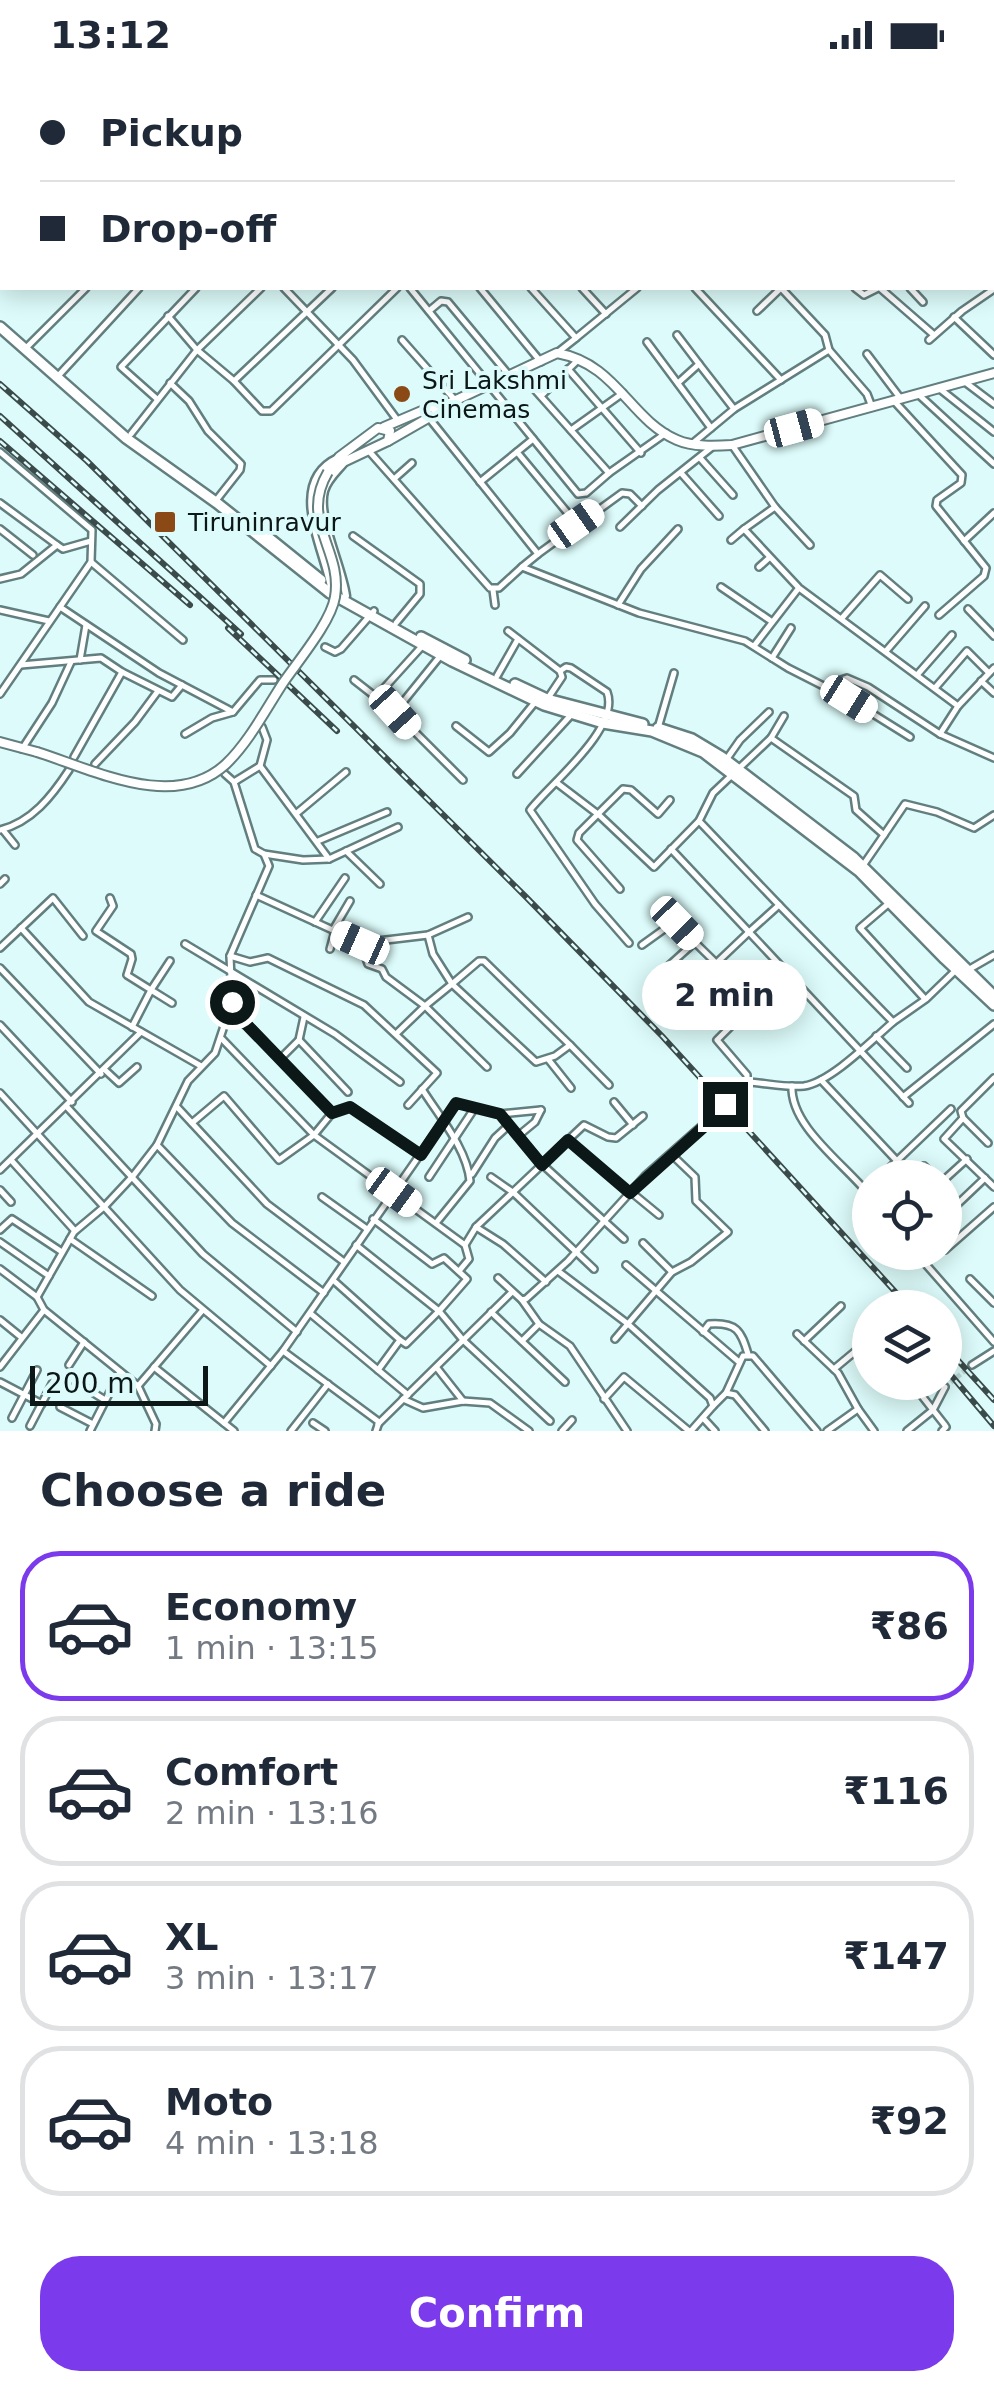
<!DOCTYPE html>
<meta charset="utf-8">
<style>
:root{--surface:#fff;--page:#f6f6f7;--text:#1f2937;--muted:#747a83;--line:#e0e1e3;--accent:#7c3aed}
body{margin:0;font-family:"DejaVu Sans",sans-serif;background:var(--page);color:var(--text);height:100vh;display:flex;flex-direction:column;font-size:38px;white-space:nowrap}
*{box-sizing:border-box;margin:0}
p{font-size:32px;color:var(--muted)}
.icon{flex:none;width:55px;height:55px;fill:none;stroke:currentColor;stroke-width:2;stroke-linecap:round;stroke-linejoin:round}
.map{position:relative;height:1361px;overflow:hidden}
.details{display:flex;flex-direction:column;background:var(--surface);flex:1}
.details>*{flex:none}
.top-card{position:absolute;left:0px;top:0px;width:995px;height:220px;box-shadow:0 5px 25px #0003;display:grid;align-content:center;height:220px;padding:0 40px;background:var(--surface)}
.tools{position:absolute;left:852px;top:1090px;display:grid;gap:20px}
.tools a{display:grid;place-items:center;width:110px;height:110px;border-radius:50%;background:var(--surface);box-shadow:0 5px 25px #0003;font-size:50px}
.scale{position:absolute;left:30px;bottom:25px;width:178px;box-sizing:border-box;padding-left:10px;border:5px solid #0c1717;border-top:0;font-size:28px;line-height:35px;white-space:nowrap;color:#0c1717;-webkit-text-stroke:8px #dcfbfa;paint-order:stroke}
.end{position:absolute;width:45px;height:45px;margin:-22px;border:12px solid #0c1717;background:#fff;box-shadow:0 0 0 5px #fff}
.from{border-radius:50%}
.bubble{position:absolute;height:70px;border-radius:35px;background:var(--surface);box-shadow:0 5px 25px #0003;font-size:32px;font-weight:600;line-height:70px;text-align:center}
.car{position:absolute;width:30px;height:60px;margin:-30px -15px;border-radius:12px;box-shadow:0 0 8px 2px #0007;background:linear-gradient(#fff 24%,#345 0 40%,#fff 0 76%,#345 0 86%,#fff 0)}
.top-card b{display:flex;align-items:center;gap:35px;height:95px;font-size:38px}
.top-card b+b{border-top:2px solid var(--line)}
.top-card i{width:25px;height:25px;background:var(--text)}
ul{padding:0;list-style:none}
li{display:flex;align-items:center;gap:30px;height:150px;margin:0 20px 15px;padding:0 20px;border:5px solid var(--line);border-radius:40px}
li div{flex:1}
li b{display:block;font-size:38px}
li em{font-style:normal;font-weight:600}
li.on{border-color:var(--accent)}
li>.icon{width:90px;height:90px;stroke-width:1.5}
h2{padding:0 40px;font-size:45px;line-height:120px}
.action{display:flex;gap:20px;margin-top:auto;padding:20px 40px}
.action a{flex:1;height:115px;border-radius:40px;background:var(--accent);color:#fff;font-size:40px;font-weight:600;line-height:115px;text-align:center}
.status{display:flex;justify-content:space-between;align-items:center;height:70px;padding:0 50px;background:var(--surface);direction:ltr}
.status svg{height:28px;fill:currentColor}
.map>svg:first-child{display:block}
</style>
<div class="status"><b>13:12</b><svg viewBox="0 0 49 12"><path d="M0 12V9h3v3zM5 12V6h3v6zM10 12V3h3v9zM15 12V0h3v12zM26 1h20v11H26zM47 4h2v5h-2z"/></svg></div>
<div class="map">
<svg width="994" height="1361" viewBox="0 0 994 1361">
<rect width="100%" height="100%" fill="#dcfbfa"/>
<g fill="none" stroke-linecap="round" stroke-linejoin="round">
<path stroke="#bdd9d8" stroke-width="5" stroke-dasharray="5 2.5" stroke-linecap="butt" d="M945,1317L972,1295"/>
<g stroke="#637e7e" stroke-width="10">
<g id="street">
<path d="M18,0L21,2"/>
<path d="M129,0L132,2"/>
<path d="M160,0L162,2"/>
<path d="M423,0L426,2"/>
<path d="M488,0L492,2"/>
<path d="M558,0L561,2"/>
<path d="M622,0L625,2"/>
<path d="M79,2L81,0"/>
<path d="M260,2L262,0"/>
<path d="M328,2L330,0"/>
<path d="M391,2L393,0"/>
<path d="M578,2L581,0"/>
<path d="M956,2L957,0"/>
<path d="M0,43L2,45"/>
<path d="M0,90L2,87"/>
<path d="M992,107L994,108"/>
<path d="M992,129L994,127"/>
<path d="M992,162L994,164"/>
<path d="M0,203L2,200"/>
<path d="M284,218L353,290L398,351"/>
<path d="M410,218L578,424L586,423L609,403"/>
<path d="M480,218L541,292"/>
<path d="M531,218L576,268L557,283"/>
<path d="M582,218L606,244"/>
<path d="M695,218L781,310"/>
<path d="M781,218L825,265L829,280L867,324L872,337"/>
<path d="M855,218L864,225L878,218"/>
<path d="M880,218L934,265"/>
<path d="M910,218L923,232"/>
<path d="M429,241L441,231L448,232L508,304"/>
<path d="M757,241L781,218"/>
<path d="M168,246L197,280L261,218"/>
<path d="M954,247L994,285"/>
<path d="M677,265L699,294L678,313"/>
<path d="M576,268L637,218"/>
<path d="M402,270L455,330"/>
<path d="M929,270L962,241L994,219"/>
<path d="M647,272L711,358"/>
<path d="M25,279L86,218"/>
<path d="M867,284L901,329"/>
<path d="M699,294L734,339L829,280"/>
<path d="M568,299L641,383"/>
<path d="M520,303L609,403L666,363"/>
<path d="M59,305L139,218"/>
<path d="M234,311L262,341H271L397,218"/>
<path d="M965,312L994,334"/>
<path d="M170,313L189,331L208,361L241,394L240,400L218,428"/>
<path d="M940,319L994,362"/>
<path d="M918,324L994,394"/>
<path d="M541,326L578,290"/>
<path d="M157,329L121,297L196,218"/>
<path d="M894,331L962,405L961,413L937,430L936,436L986,498L984,506L939,545"/>
<path d="M429,348L538,484L522,497L639,543L745,571L788,598L849,629L910,667"/>
<path d="M571,360L623,323"/>
<path d="M131,364L197,280L234,311L332,218"/>
<path d="M693,373L734,339"/>
<path d="M732,375L775,437L810,475"/>
<path d="M368,380L490,518H499L522,497"/>
<path d="M0,382L92,460L91,492L0,624"/>
<path d="M517,382L576,453"/>
<path d="M700,388L733,425"/>
<path d="M681,403L719,446"/>
<path d="M394,409L412,393"/>
<path d="M480,412L533,369"/>
<path d="M0,433L57,475L21,504L0,509"/>
<path d="M775,437L744,459L799,518L958,636"/>
<path d="M620,457L658,420L712,377"/>
<path d="M0,459L33,485"/>
<path d="M353,466L420,514V524L396,553"/>
<path d="M731,470L744,459"/>
<path d="M964,471L994,443"/>
<path d="M57,475L63,479L91,471"/>
<path d="M538,484L622,423L630,424L642,436"/>
<path d="M91,492L183,570"/>
<path d="M759,497L769,488"/>
<path d="M721,517L771,551"/>
<path d="M493,520L495,535"/>
<path d="M618,535L641,499L678,459"/>
<path d="M60,537L159,603L233,642"/>
<path d="M968,539L994,566"/>
<path d="M0,540L49,551"/>
<path d="M842,548L880,505L908,529"/>
<path d="M508,561L560,601L562,607L548,628"/>
<path d="M754,576L798,519"/>
<path d="M325,577L335,582L341,579L374,541"/>
<path d="M886,581L925,536"/>
<path d="M441,585L395,642L463,710"/>
<path d="M772,588L791,558"/>
<path d="M80,590L86,555"/>
<path d="M21,595L101,588L122,602L172,627L182,615"/>
<path d="M560,601L566,597L571,598L607,622C621,658 550,714 530,740L595,834L629,873"/>
<path d="M917,605L952,565"/>
<path d="M497,606L518,569"/>
<path d="M354,610L395,642"/>
<path d="M981,611L994,623"/>
<path d="M935,618L967,581L989,603"/>
<path d="M834,621L841,610L847,608L868,617L940,664L994,688"/>
<path d="M376,627L424,574"/>
<path d="M456,656L489,682L510,663L536,631"/>
<path d="M658,658L674,603"/>
<path d="M185,664L212,648L233,642L260,610H274"/>
<path d="M940,664L958,636L994,598"/>
<path d="M771,668L784,646"/>
<path d="M22,679L52,633L71,592"/>
<path d="M74,687L122,602"/>
<path d="M726,690L740,670L769,642"/>
<path d="M95,694L135,652L158,621"/>
<path d="M260,696L329,789"/>
<path d="M517,704L571,645"/>
<path d="M234,712L260,696L267,670L262,657"/>
<path d="M557,713L599,745L654,797L699,751L713,723L771,668L854,726L856,740L884,765L864,794"/>
<path d="M297,743L346,702"/>
<path d="M0,760C32,752 52,726 69,700"/>
<path d="M3,760L15,775"/>
<path d="M884,765L905,734L937,742L974,758L994,745"/>
<path d="M318,771L387,742"/>
<path d="M671,779L749,862L779,835L699,751"/>
<path d="M346,781L380,814"/>
<path d="M264,784L303,790L329,789L398,757"/>
<path d="M0,814L5,809"/>
<path d="M620,819L577,770L579,763L623,719L631,720L658,744L670,730"/>
<path d="M256,825L361,873L428,865L468,847"/>
<path d="M110,828L113,836L96,861L131,884L132,889L127,905L151,920L132,957"/>
<path d="M888,834L860,858L925,929"/>
<path d="M779,835L893,952L926,929L956,900"/>
<path d="M315,852L345,808"/>
<path d="M21,858L89,932L201,996"/>
<path d="M333,860L350,831"/>
<path d="M361,873L368,894L382,899L386,907L425,936L452,914L433,884L428,865"/>
<path d="M185,874L335,964L400,1012"/>
<path d="M0,878L53,828L83,866"/>
<path d="M330,879L335,861"/>
<path d="M230,886L250,892L268,888L364,935L437,1003L408,1035"/>
<path d="M170,891L151,920L172,933"/>
<path d="M479,891H484L570,975L555,986L536,992L452,914Z"/>
<path d="M0,898L101,1004"/>
<path d="M968,900L994,885"/>
<path d="M653,910L695,872"/>
<path d="M686,922L749,862L909,1033"/>
<path d="M230,941L249,956L332,1043L351,1037L421,1085"/>
<path d="M0,955L72,1032"/>
<path d="M397,963L425,936L487,997"/>
<path d="M876,966L907,998"/>
<path d="M222,969L314,1065L465,1175L469,1189L459,1201"/>
<path d="M299,970L348,1022"/>
<path d="M570,975L609,1015"/>
<path d="M280,989L299,970L304,947"/>
<path d="M548,989L571,1018"/>
<path d="M105,1000L119,1013L137,997"/>
<path d="M994,1008L961,1041L963,1048L944,1069L994,1117"/>
<path d="M821,1010L897,1091"/>
<path d="M748,1012C766,1013 786,1018 804,1016C831,1012 872,970 893,952"/>
<path d="M792,1016C790,1057 846,1095 870,1126"/>
<path d="M422,1019C439,1046 467,1079 470,1111L436,1153"/>
<path d="M0,1023L180,1220L271,1296"/>
<path d="M903,1027L994,954"/>
<path d="M614,1032L633,1055"/>
<path d="M67,1037L203,1184L297,1262"/>
<path d="M177,1037L267,1134L344,1192"/>
<path d="M500,1044L543,1095L624,1169"/>
<path d="M963,1048L988,1073"/>
<path d="M192,1053L224,1026L279,1090L314,1065L332,1043"/>
<path d="M518,1066L535,1052L541,1040"/>
<path d="M568,1070L630,1123"/>
<path d="M157,1075L232,1153L324,1223"/>
<path d="M11,1090L75,1161"/>
<path d="M924,1096L936,1108"/>
<path d="M0,1100L141,962"/>
<path d="M472,1104L495,1068L509,1055"/>
<path d="M429,1107L474,1039"/>
<path d="M491,1107L514,1123L594,1199"/>
<path d="M879,1108L951,1039"/>
<path d="M945,1109L967,1089"/>
<path d="M0,1120L11,1132"/>
<path d="M631,1122L659,1145"/>
<path d="M322,1127L367,1159"/>
<path d="M945,1146L985,1108"/>
<path d="M373,1149L432,1194L444,1188L467,1209L439,1241L463,1270L550,1351"/>
<path d="M476,1157L584,1055L608,1067L616,1068L643,1046"/>
<path d="M0,1160L12,1149L62,1182"/>
<path d="M70,1169L152,1226"/>
<path d="M0,1172L49,1206"/>
<path d="M643,1173L672,1202"/>
<path d="M356,1175L439,1241L406,1274L400,1270"/>
<path d="M465,1175L476,1157L503,1174L546,1212"/>
<path d="M945,1180L994,1137"/>
<path d="M915,1182L994,1272"/>
<path d="M626,1195L739,1292"/>
<path d="M0,1199L37,1227L44,1240L138,1316"/>
<path d="M558,1201L628,1254L710,1328L713,1336L691,1361"/>
<path d="M498,1208L522,1230L526,1229L568,1191L645,1106L747,1016V1005L717,970L745,942L732,924V909L724,895L716,893L674,852L642,875"/>
<path d="M970,1209L994,1233"/>
<path d="M333,1210L400,1270L378,1300"/>
<path d="M37,1227L74,1162L105,1136L133,1106L157,1075L188,1011L215,983L232,932L230,886L269,796L264,784L255,779L234,712L225,704"/>
<path d="M522,1230L539,1254L570,1276L627,1361"/>
<path d="M491,1242L565,1312"/>
<path d="M311,1244L408,1325"/>
<path d="M0,1250L21,1267"/>
<path d="M703,1262L709,1254C737,1252 741,1261 748,1284"/>
<path d="M797,1264L838,1303L858,1339"/>
<path d="M615,1269L672,1202L691,1192L728,1162L696,1131L695,1107L671,1084"/>
<path d="M522,1271L539,1254"/>
<path d="M804,1271L841,1236"/>
<path d="M283,1281L456,1033L500,1044L541,1040"/>
<path d="M69,1295L84,1272"/>
<path d="M972,1295L994,1281"/>
<path d="M0,1297L44,1240"/>
<path d="M154,1297L234,1361"/>
<path d="M437,1298L463,1331"/>
<path d="M834,1299L870,1269"/>
<path d="M71,1309L105,1330"/>
<path d="M0,1312L42,1334"/>
<path d="M911,1312L944,1354L946,1357L942,1361"/>
<path d="M726,1323L743,1286H753L817,1361"/>
<path d="M403,1329L423,1338L463,1331L490,1333L529,1361"/>
<path d="M604,1329L624,1307L689,1361"/>
<path d="M713,1336L726,1323L735,1325L765,1361"/>
<path d="M60,1337L93,1354"/>
<path d="M12,1348L37,1300"/>
<path d="M704,1349L715,1361"/>
<path d="M224,1353L283,1281L379,1352L376,1361"/>
<path d="M313,1353L325,1361"/>
<path d="M378,1354L512,1222"/>
<path d="M30,1356L54,1310"/>
<path d="M90,1361L120,1302"/>
<path d="M155,1361L156,1354L138,1316L202,1241"/>
<path d="M291,1361L328,1314"/>
<path d="M562,1361L572,1350"/>
<path d="M827,1361L858,1339L874,1361"/>
<path d="M907,1361L933,1340L945,1317"/>
</g>
</g>
<g stroke="#637e7e" stroke-width="11">
<g id="secondary">
<path d="M937,0L941,2"/>
<path d="M992,32L994,33"/>
<path d="M343,394C336,402 327,410 324,421C317,448 342,496 346,526"/>
<path d="M331,517C323,476 287,412 338,388"/>
</g>
</g>
<g stroke="#637e7e" stroke-width="12">
<g id="primary">
<path d="M384,357L431,337L439,338"/>
<path d="M388,371L435,344L439,338L557,283C617,294 629,349 677,370C693,377 715,376 732,375L994,303"/>
<path d="M328,402L339,387L378,358L390,361L388,371L333,397"/>
<path d="M0,672L37,682"/>
</g>
</g>
<g stroke="#637e7e" stroke-width="14">
<g id="highway">
<path d="M0,257L126,368L217,433L330,523L452,591L544,635L603,653L652,661L703,682L860,802L945,889L994,935"/>
<path d="M259,460L321,510"/>
<path d="M421,567L465,590"/>
<path d="M515,614L547,629L643,654"/>
<path d="M658,658L692,669L722,687L853,787L994,926"/>
</g>
</g>
<use href="#street" stroke="#fff" stroke-width="5"/>
<use href="#secondary" stroke="#fff" stroke-width="6"/>
<use href="#primary" stroke="#fff" stroke-width="8"/>
<use href="#highway" stroke="#fff" stroke-width="9"/>
<g stroke="#3b4a4a" stroke-width="6">
<g id="rail">
<path d="M0,314L87,391L526,827L662,966L910,1238"/>
<path d="M0,346L241,564"/>
<path d="M0,371L190,535"/>
<path d="M228,558L337,661"/>
<path d="M945,1276L994,1330"/>
<path d="M945,1298L994,1356"/>
</g>
</g>
<use href="#rail" stroke="#dcfbfa" stroke-width="2.5" stroke-dasharray="8" stroke-linecap="butt"/>
<g stroke="#637e7e" stroke-width="12" stroke-linecap="butt">
<path id="primary-bridge" d="M37,682C94,700 174,742 226,694C249,672 266,639 283,613C298,591 331,552 335,527C343,480 299,451 328,402"/>
</g>
<use href="#primary-bridge" stroke="#fff" stroke-width="8"/>
</g>
<g fill="none" stroke-linecap="round" stroke-linejoin="round">
<path stroke="#0c1717" stroke-width="12" d="M232,932L230,941L248,956L332,1043L350,1037L421,1085L456,1033L500,1044L542,1095L568,1070L630,1123L707,1054L725,1034"/>
</g>
<g fill="#8b4916" stroke="#dcfbfa" stroke-width="4">
<circle cx="402" cy="324" r="10"/>
<rect x="153" y="440" width="24" height="24" rx="5"/>
</g>
<g text-anchor="middle" dominant-baseline="central" stroke-width="8" stroke-linejoin="round" paint-order="stroke">
<g font-size="25" fill="#0c1717" stroke="#dcfbfa" text-anchor="start">
<text x="422" y="310">Sri Lakshmi<tspan x="422" dy="29">Cinemas</tspan></text>
<text x="188" y="452">Tiruninravur</text>
</g>
</g>
</svg>
<div class="tools">
<a><svg class="icon" aria-label="locate" viewBox="0 0 24 24"><circle cx="12" cy="12" r="6"/><path d="M12 2v4M12 18v4M2 12h4M18 12h4"/></svg></a>
<a><svg class="icon" aria-label="layers" viewBox="0 0 24 24"><path d="M12 4l9 5-9 5-9-5zM3 14l9 5 9-5"/></svg></a>
</div>
<div class="scale">200 m</div>
<i class="end from" style="left:232px;top:932px"></i>
<i class="end" style="left:725px;top:1034px"></i>
<div class="bubble" style="left:642px;top:890px;width:165px">2 min</div>
<i class="car" style="left:794px;top:358px;rotate:75deg"></i>
<i class="car" style="left:576px;top:454px;rotate:55deg"></i>
<i class="car" style="left:849px;top:629px;rotate:122deg"></i>
<i class="car" style="left:395px;top:642px;rotate:138deg"></i>
<i class="car" style="left:677px;top:853px;rotate:136deg"></i>
<i class="car" style="left:360px;top:873px;rotate:294deg"></i>
<i class="car" style="left:394px;top:1122px;rotate:126deg"></i>
<div class="top-card">
<b><i class="from"></i>Pickup</b>
<b><i></i>Drop-off</b>
</div>
</div>
<section class="details">
<h2>Choose a ride</h2>
<ul>
<li class="on"><svg class="icon" aria-label="car" viewBox="0 0 24 24"><path d="M5 17H2v-5l4-1 3-4h7l3 4 3 1v5h-3M9 17h6M6 11h13"/><circle cx="7" cy="17" r="2"/><circle cx="17" cy="17" r="2"/></svg><div><b>Economy</b><p>1 min · 13:15</p></div><em>₹86</em></li>
<li><svg class="icon" aria-label="car" viewBox="0 0 24 24"><path d="M5 17H2v-5l4-1 3-4h7l3 4 3 1v5h-3M9 17h6M6 11h13"/><circle cx="7" cy="17" r="2"/><circle cx="17" cy="17" r="2"/></svg><div><b>Comfort</b><p>2 min · 13:16</p></div><em>₹116</em></li>
<li><svg class="icon" aria-label="car" viewBox="0 0 24 24"><path d="M5 17H2v-5l4-1 3-4h7l3 4 3 1v5h-3M9 17h6M6 11h13"/><circle cx="7" cy="17" r="2"/><circle cx="17" cy="17" r="2"/></svg><div><b>XL</b><p>3 min · 13:17</p></div><em>₹147</em></li>
<li><svg class="icon" aria-label="car" viewBox="0 0 24 24"><path d="M5 17H2v-5l4-1 3-4h7l3 4 3 1v5h-3M9 17h6M6 11h13"/><circle cx="7" cy="17" r="2"/><circle cx="17" cy="17" r="2"/></svg><div><b>Moto</b><p>4 min · 13:18</p></div><em>₹92</em></li>
</ul>
<div class="action"><a>Confirm</a></div>
</section>
